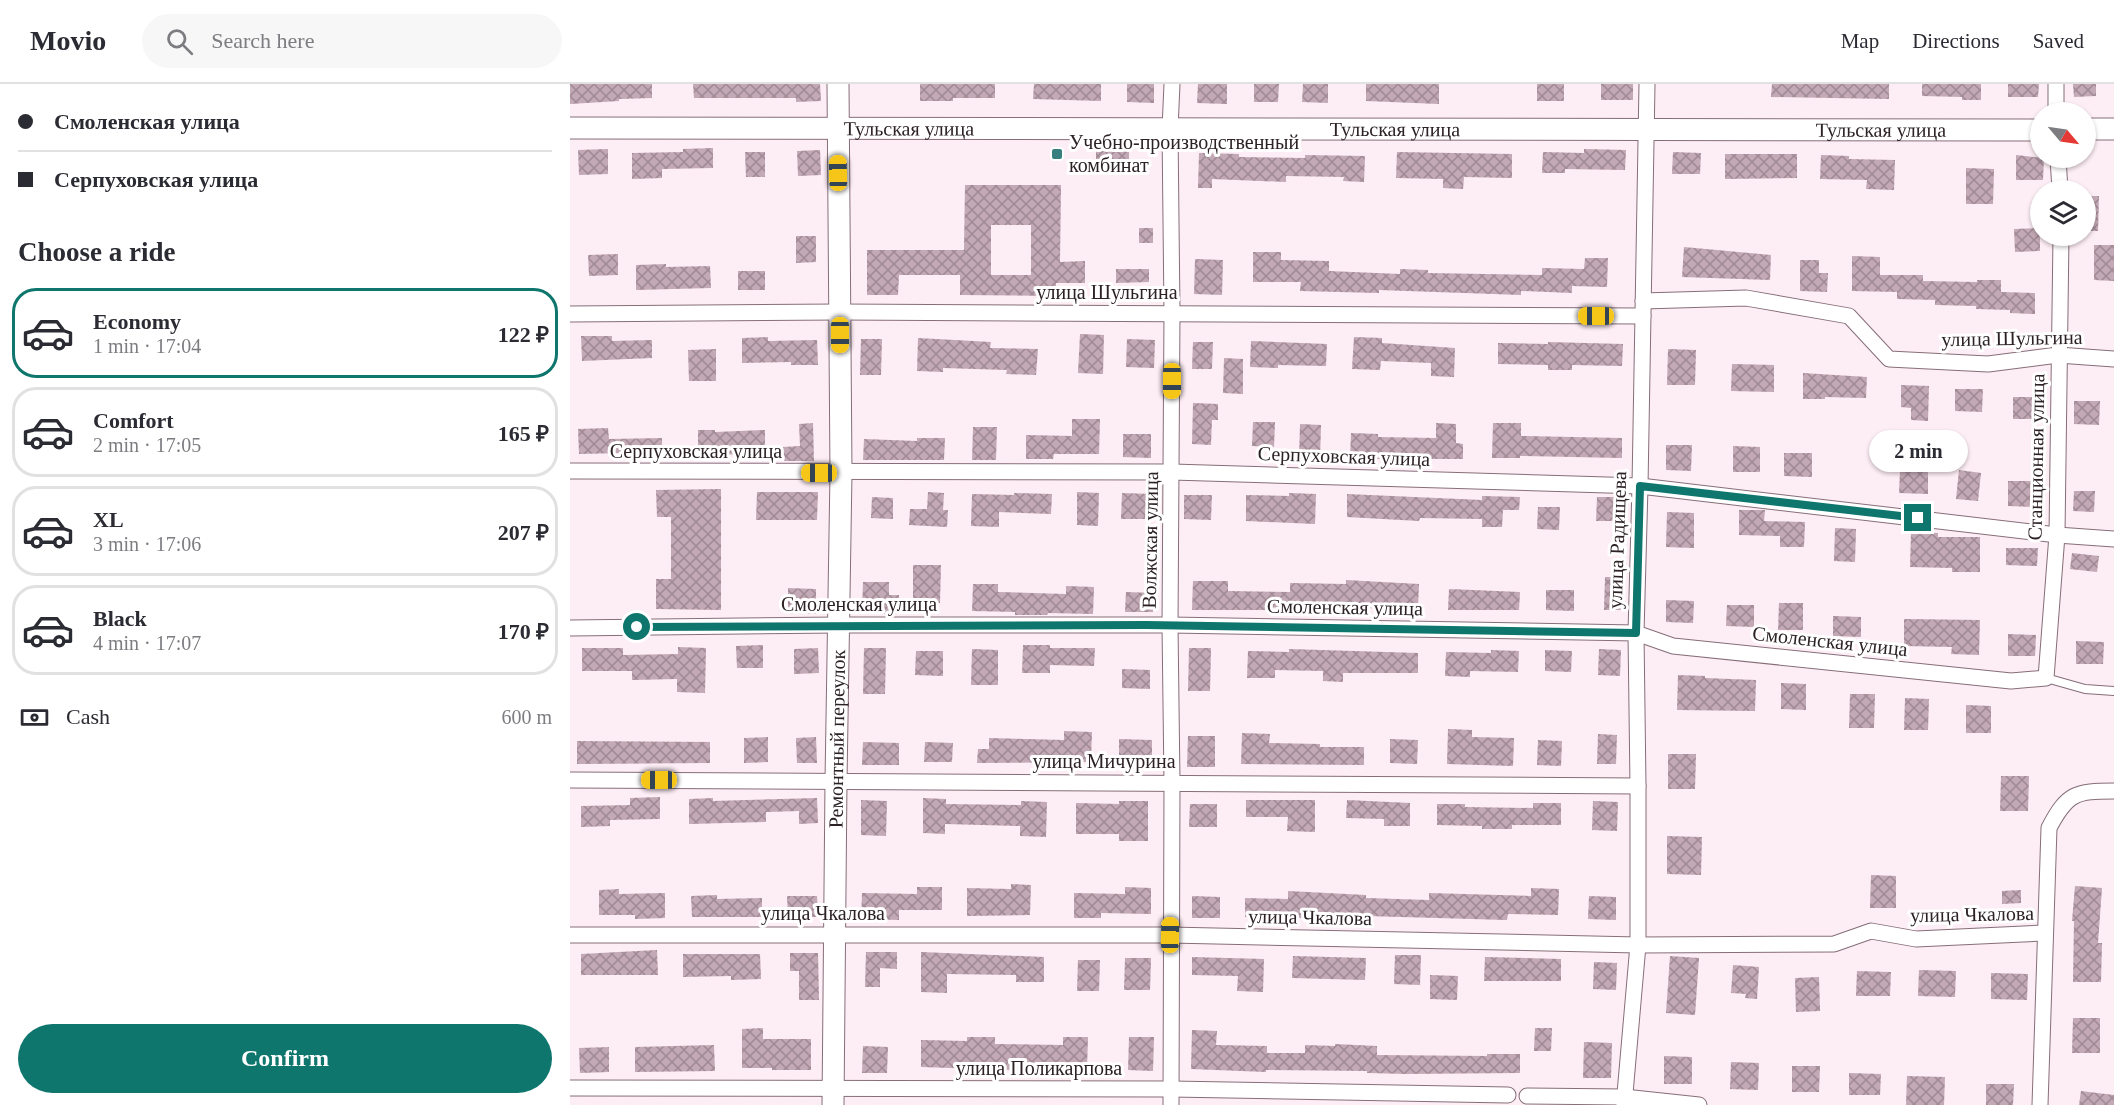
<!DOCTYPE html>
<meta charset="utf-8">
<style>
:root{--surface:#fff;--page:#f7f7f7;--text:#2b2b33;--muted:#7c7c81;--line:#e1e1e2;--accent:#0f766e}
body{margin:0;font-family:Georgia,serif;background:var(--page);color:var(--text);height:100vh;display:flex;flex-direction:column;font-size:22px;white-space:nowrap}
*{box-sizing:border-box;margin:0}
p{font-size:20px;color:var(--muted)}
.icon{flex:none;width:33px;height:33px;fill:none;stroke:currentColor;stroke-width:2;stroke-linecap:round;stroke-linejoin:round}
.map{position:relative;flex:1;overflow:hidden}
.panel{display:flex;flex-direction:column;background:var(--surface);width:570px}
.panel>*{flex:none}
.guide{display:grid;align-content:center;height:132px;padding:0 18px;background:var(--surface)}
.needle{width:39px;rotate:119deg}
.buttons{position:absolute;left:1460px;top:18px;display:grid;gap:12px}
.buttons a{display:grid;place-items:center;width:66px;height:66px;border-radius:50%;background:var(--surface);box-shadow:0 2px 4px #0004;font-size:30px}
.end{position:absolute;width:27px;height:27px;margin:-14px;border:8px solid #0f766e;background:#fff;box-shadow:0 0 0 3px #fff}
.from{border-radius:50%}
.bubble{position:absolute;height:42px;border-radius:21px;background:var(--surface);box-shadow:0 2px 4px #0004;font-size:20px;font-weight:700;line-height:42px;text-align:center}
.car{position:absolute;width:18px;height:36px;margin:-18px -9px;border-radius:8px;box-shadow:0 0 4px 2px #0007;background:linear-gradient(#f5c518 24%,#345 0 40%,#f5c518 0 76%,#345 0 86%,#f5c518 0)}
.guide b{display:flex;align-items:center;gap:21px;height:57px;font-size:22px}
.guide b+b{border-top:2px solid var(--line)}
.guide i{width:15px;height:15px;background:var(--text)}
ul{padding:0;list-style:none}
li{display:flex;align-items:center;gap:18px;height:90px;margin:0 12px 9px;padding:0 6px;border:3px solid var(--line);border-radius:24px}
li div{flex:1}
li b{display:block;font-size:22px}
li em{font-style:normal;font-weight:700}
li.on{border-color:var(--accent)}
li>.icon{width:54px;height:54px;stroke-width:1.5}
h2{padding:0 18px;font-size:27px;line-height:72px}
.pay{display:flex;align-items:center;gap:15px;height:66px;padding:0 18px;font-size:22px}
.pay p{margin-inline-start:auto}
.primary-button{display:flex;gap:12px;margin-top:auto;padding:12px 18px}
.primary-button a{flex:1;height:69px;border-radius:36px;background:var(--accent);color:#fff;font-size:24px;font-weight:700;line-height:69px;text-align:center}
header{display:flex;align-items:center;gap:36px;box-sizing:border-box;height:84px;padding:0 30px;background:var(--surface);border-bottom:2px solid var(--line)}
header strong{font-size:28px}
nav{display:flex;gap:33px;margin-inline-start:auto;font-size:21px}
.search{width:420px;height:54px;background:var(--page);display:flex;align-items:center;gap:15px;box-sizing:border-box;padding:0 21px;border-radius:33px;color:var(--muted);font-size:22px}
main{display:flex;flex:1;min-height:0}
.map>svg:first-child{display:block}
</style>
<header>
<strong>Movio</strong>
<div class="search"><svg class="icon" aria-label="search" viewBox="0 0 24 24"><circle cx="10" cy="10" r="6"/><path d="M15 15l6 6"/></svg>Search here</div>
<nav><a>Map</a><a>Directions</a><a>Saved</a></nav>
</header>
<main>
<section class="panel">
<div class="guide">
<b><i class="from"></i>Смоленская улица</b>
<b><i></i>Серпуховская улица</b>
</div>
<h2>Choose a ride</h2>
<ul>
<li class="on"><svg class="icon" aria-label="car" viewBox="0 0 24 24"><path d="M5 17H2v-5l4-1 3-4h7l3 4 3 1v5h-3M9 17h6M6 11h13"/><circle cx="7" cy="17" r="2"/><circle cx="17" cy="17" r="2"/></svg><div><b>Economy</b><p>1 min · 17:04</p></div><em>122 ₽</em></li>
<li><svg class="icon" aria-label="car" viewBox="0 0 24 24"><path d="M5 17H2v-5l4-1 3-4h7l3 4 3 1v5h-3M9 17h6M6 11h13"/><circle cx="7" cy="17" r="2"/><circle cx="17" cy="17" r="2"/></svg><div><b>Comfort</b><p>2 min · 17:05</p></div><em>165 ₽</em></li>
<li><svg class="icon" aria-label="car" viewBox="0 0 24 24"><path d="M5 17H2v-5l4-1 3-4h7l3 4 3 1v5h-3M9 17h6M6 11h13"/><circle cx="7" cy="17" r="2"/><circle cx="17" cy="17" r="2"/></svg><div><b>XL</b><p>3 min · 17:06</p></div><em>207 ₽</em></li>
<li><svg class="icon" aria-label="car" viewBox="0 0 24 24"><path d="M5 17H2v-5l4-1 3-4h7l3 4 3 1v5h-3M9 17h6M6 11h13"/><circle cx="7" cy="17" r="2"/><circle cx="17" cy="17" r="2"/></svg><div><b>Black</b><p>4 min · 17:07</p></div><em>170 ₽</em></li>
</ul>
<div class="pay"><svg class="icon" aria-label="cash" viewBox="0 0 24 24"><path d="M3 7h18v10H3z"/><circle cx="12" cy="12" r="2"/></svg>Cash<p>600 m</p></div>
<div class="primary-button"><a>Confirm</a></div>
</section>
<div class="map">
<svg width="1544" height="1021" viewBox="0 0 1544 1021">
<defs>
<pattern id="building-cross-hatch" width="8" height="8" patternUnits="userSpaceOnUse" patternTransform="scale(1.5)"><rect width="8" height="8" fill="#c3a9b5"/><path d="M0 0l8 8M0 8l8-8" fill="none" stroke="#9f8993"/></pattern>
</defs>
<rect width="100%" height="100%" fill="#fdedf4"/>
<g fill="url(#building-cross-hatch)" fill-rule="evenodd">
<path d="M0,0H82V14L49,15V17L0,20Z"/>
<path d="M123,0H250L251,17L226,18V14H124Z"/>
<path d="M350,0H425V14H383V17H350Z"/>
<path d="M464,0H531V17L463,15Z"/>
<path d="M557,0H584V19L557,18Z"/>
<path d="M628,0H657V20L627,19Z"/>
<path d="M684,0H709L708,18H684Z"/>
<path d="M733,0H758V19L732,18Z"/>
<path d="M796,0H869V20L796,17Z"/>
<rect x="967" y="0" width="27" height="17"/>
<rect x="1031" y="0" width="32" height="16"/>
<path d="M1202,0H1319V15L1201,13Z"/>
<path d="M1352,0H1411V16H1392V13L1352,12Z"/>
<path d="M1438,0H1469L1468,13H1438Z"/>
<path d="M1503,0H1526V12L1504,13Z"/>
<path d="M143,64V84L92,85V94L62,95V69L113,68V65Z"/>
<path d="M38,65V90L9,91L8,66Z"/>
<path d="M1014,65L1056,66L1055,86L995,85V89H972L973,68L1014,69Z"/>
<path d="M250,66L251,91L228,92L227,67Z"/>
<rect x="526" y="67" width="33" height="17"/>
<path d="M175,68H195V93H176Z"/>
<path d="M827,68L942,70V94L894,93L893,105L873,104V95L826,94Z"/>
<path d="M1103,68L1131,69L1130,90H1102Z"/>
<path d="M629,69L669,70V73L735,74V71L795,72L794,98L773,97L774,93L716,92V98L642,95V104H628Z"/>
<path d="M1155,70H1227V94L1155,95Z"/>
<path d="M1251,71L1279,72V75L1325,76L1324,106L1296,105L1297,96L1250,95Z"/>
<path d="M1446,71L1474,74L1473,96H1446Z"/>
<path d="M1396,84L1424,85L1423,120H1396Z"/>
<path d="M395,101H491L490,178L515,177V199H486V212L390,211V191H329L328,211H297V166H394ZM421,141H461V191H421Z"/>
<path d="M1515,112H1529L1528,147H1515Z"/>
<rect x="569" y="144" width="14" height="15"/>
<path d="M1470,144V167L1445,168L1444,145Z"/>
<path d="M226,152H246V178L226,179Z"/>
<path d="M1524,161H1544V197L1524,196Z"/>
<path d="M1114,163L1201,171L1200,196L1112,193Z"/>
<path d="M683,168H711V176L759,177V187L830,190V185L858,186V189L972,191V184L1014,185L1015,174H1038L1037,203L1002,202V209L951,207V211L809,206V209L730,207L731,198H683Z"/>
<path d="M48,170V191L19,192L18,171Z"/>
<path d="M1282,172L1310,173V191H1353V197L1407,198V196H1431V208L1465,209V230L1440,229V226L1406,225V222L1365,221V216L1327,215V208L1282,207Z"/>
<path d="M625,175L653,176L652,211L624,210Z"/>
<path d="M1230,176H1249V189H1258L1257,208L1230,207Z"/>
<path d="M96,180V183L140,182L141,204L66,206V181Z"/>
<path d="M546,185H579V198L546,199Z"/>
<rect x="168" y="187" width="27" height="19"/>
<path d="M510,250L534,251L533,290L508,289Z"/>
<path d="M11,252H42V257L82,256V274L12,277Z"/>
<path d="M198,253V257L247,256L248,281H221V278L172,279V254Z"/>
<path d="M784,253L812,254V259L885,264L884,293L861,292V279L811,277L810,286L782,285Z"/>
<path d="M348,254L421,258L420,264L468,265L466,291L436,290L437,286L373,284V288L347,287Z"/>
<path d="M291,255H312L311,291H290Z"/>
<path d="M557,255L585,256L584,284L556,283Z"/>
<path d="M681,257L757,260L756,282L708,281V284L680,283Z"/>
<path d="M623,258H643L642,285H622Z"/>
<path d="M978,258L1053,260L1052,282L1002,281V286H978V281L928,280V259L978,260Z"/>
<path d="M146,265V297H119L118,266Z"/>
<path d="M1098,265L1126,266L1125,301H1097Z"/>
<path d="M654,274L673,275V310L653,309Z"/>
<path d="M1162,280L1204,281V308L1161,307Z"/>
<path d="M1233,289L1297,293L1296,314L1255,313V315H1233Z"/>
<path d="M1331,301L1359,302L1358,337L1341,336V324L1331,323Z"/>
<path d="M1385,305H1413L1412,328L1385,327Z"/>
<rect x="1443" y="313" width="24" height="22"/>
<path d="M1504,317H1530L1529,341L1504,340Z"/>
<path d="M623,319L648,320V336H642L641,361L622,360Z"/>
<path d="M502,335H530L529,370H484L483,375H456V351L502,352Z"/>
<path d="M683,338H705L704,363L682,362Z"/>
<path d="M243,339L244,377H214L213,363L230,362L229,340Z"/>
<path d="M866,339L886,340V359L893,360V375H780L781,349L808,350V353L866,354Z"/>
<path d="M923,339H951V352L1052,354V374L950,372V374H922Z"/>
<path d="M730,340L751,341L750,376L729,375Z"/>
<path d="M403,343H427L426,376H402Z"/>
<path d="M38,344L39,355L92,354V372L54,373V369L9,370L8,345Z"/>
<path d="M128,346H145V348L195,346V370L128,371Z"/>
<path d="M553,350H581V374L553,373Z"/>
<path d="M347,354H375L374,376H293L294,355L347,357Z"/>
<path d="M1096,361H1122L1121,387L1096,386Z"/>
<path d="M1163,362L1190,363V388H1163Z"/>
<path d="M1214,369H1242V393L1214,392Z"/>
<path d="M1330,386H1358V410L1329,409Z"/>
<path d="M1389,386L1411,389L1408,417L1386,415Z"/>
<path d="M1438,397H1468L1467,423L1438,422Z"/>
<path d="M151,405V526L86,525V495H101V433H87L86,406Z"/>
<path d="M1504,407H1525L1524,428L1503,427Z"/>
<path d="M187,408H248L247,436H186Z"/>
<path d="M358,408L374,409L373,426H378L377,443L339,441L340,425H357Z"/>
<path d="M507,408L529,409L528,442L507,441Z"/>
<path d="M444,409L482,410L481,430L429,428V443L401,442L402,410L444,411Z"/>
<path d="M552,409L582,410L581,435H551Z"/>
<path d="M719,409L746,410L745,440L676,437V411L719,412Z"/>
<path d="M777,410L912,416V412L950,413L949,426H933L932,443H912V435L850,434L849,437L777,433Z"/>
<path d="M614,411H642L641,436L614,435Z"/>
<path d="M302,413L323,414V435L301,434Z"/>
<path d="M1027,413H1052V437H1026Z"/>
<path d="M968,423H990L989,446L967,445Z"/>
<path d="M1169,426H1195L1194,437L1235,438L1234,463H1210V452L1169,451Z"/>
<path d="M1097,428L1124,429V464L1096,463Z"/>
<path d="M1265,444L1286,445L1285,478L1264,477Z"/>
<path d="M1341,448L1368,449V453H1410V488H1382V484L1340,483Z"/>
<path d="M1436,464H1468L1467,482L1436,481Z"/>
<path d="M1502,469L1529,472L1527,488L1500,485Z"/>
<path d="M343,481H371L370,519L343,518Z"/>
<path d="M1035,493H1055L1054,526H1034Z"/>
<path d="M776,496L849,500L848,525L796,524V527L696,523V526H622L623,497H658V507L720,508V499L776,500Z"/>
<path d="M293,498H319V511H329V530L292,529Z"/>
<path d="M403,500H428V508L496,510V502L524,503L523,530L478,529L477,531H445V528L402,527Z"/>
<path d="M218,504L246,505V530H218Z"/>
<path d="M879,505L950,508L949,526H878Z"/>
<path d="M976,506H1004V527L976,526Z"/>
<path d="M556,508L583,509V528H555Z"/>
<path d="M1096,516L1124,517L1123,539L1096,538Z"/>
<path d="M1209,519H1233V546H1208Z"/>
<path d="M1157,521H1184V543L1156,542Z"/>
<path d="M1263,532L1291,533V553L1263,552Z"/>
<path d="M1334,535L1410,536L1409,571L1381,570L1382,563L1334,562Z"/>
<path d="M1438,550L1466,551L1465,572H1438Z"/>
<path d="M1506,557L1534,558L1533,580H1506Z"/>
<path d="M193,561V584H167L166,562Z"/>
<path d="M453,561H480V564H525L524,582L480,581V589H452Z"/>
<path d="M108,563L136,564L135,609L107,608V595L62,596V587H12V564H53V571L108,570Z"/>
<path d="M248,564L249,589L224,590V565Z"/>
<path d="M294,564H316L315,610H293Z"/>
<path d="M619,564H641L640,607H618Z"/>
<path d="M402,565L428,566V601H401Z"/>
<path d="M719,565L848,569V589H773V598L753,597V587L705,586V594H677L678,567L719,568Z"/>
<path d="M1029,565L1051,566L1050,592L1028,591Z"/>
<path d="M921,566L949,567L948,588L900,587V593L875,592L876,568L921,569Z"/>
<path d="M975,566L1002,567L1001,588L975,587Z"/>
<path d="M346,567H373V592L345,591Z"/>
<path d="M552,585L580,586V605L552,604Z"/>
<path d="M1108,591L1135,592V594L1186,596L1185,627L1107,626Z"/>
<path d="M1211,599L1236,600V626L1211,625Z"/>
<path d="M1280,610H1305L1304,644H1279Z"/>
<path d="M1335,614L1359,615L1358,646H1334Z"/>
<path d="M1396,621L1421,622V649H1396Z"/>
<path d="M878,645L902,646V653L944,654L943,682L877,680Z"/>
<path d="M494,647L522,648L521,678L407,679L408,665H419V654L494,656Z"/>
<path d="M672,649L700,650L699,659L750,660V663H794V681L671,680Z"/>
<path d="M1028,650L1047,651L1046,680H1027Z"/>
<path d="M618,652H645V683H617Z"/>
<path d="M198,653V678L174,679V654Z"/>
<path d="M246,653L247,679H227L226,654Z"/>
<path d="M549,655L582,656V679H549Z"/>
<path d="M820,655L848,656L847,680L820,679Z"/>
<path d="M968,656L992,657L991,682L967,681Z"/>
<path d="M7,657L140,658V679L7,680Z"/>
<path d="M293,658L329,659V681H292Z"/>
<path d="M355,658L383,659L382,678H354Z"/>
<path d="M1098,670H1126L1125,705H1098Z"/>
<path d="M1431,692H1459L1458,727H1430Z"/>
<path d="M90,713V735L40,736V742L11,743V722L60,721V714Z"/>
<path d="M143,714V717L247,714L248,739L229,740V727L196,728V738L119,740V715Z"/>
<path d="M353,714L376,715V720L451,721V717L477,718L476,753L450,752V742L375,740V750L353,749Z"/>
<path d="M291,716L317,717L316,752L291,751Z"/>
<path d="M676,716H745V748L717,747L718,733H676Z"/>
<path d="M777,716L840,719V742H814V735L776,734Z"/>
<path d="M549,717H578V757H549V750H506V719L549,720Z"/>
<path d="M1023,717L1048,718L1047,747L1022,746Z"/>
<path d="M963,719H991V741H942V745H912V742L867,741V720H895V723L963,724Z"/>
<path d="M620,720H647V743H619Z"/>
<path d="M1097,752L1132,753L1131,791L1097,790Z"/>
<path d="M1301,791L1326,792V824H1300Z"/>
<path d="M441,800L461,801L460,831L397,832V804L441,805Z"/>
<path d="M1505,802L1532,804L1528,859H1532L1531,898H1503L1504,837H1502Z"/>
<path d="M347,803H372V826H329V836L291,835L292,809L347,810Z"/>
<path d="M555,803L581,804V830L531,829V834H504V809L555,810Z"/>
<path d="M961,804L989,805L988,831L938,830L937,836L796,832V835L675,833V814L718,815V807L796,811V814L859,816V809L961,812Z"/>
<path d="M49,805V810L95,809V834L65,835V831H29V806Z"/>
<path d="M1451,806V819L1432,820V807Z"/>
<path d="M147,811V815L192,814V833H122L121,812Z"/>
<path d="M217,812H247L248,833H218Z"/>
<path d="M622,812L650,813V834H622Z"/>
<path d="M1019,812L1046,813V836L1018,835Z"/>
<path d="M87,866L88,891H11V870Z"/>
<path d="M296,868H327V885L310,884V903H295Z"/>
<path d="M351,868L474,873V898H446V891L377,890V909L351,908Z"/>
<path d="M220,869H248L249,916H229V887H220Z"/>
<path d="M113,870H190L191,895L161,896V892L113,893Z"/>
<path d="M825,871H851L850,901L824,900Z"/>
<path d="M723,872L796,874L795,896L722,894Z"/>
<path d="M1100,872L1129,874L1125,931L1096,929Z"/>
<path d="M622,873L694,875L693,908L667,907L668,892L622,891Z"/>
<path d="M915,873L991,875V897H914Z"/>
<path d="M555,874H581L580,906H554Z"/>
<path d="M508,876H530L529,907H507Z"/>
<path d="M1024,878L1047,879L1046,906L1023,905Z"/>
<path d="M1163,881L1189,883L1187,915L1175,914L1176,910L1161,909Z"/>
<path d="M1349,886L1386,887L1385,913L1348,912Z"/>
<path d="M1287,887L1321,888L1320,912H1286Z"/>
<path d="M1421,889L1458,890L1457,916L1421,915Z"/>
<path d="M860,891L888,892L887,916L860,915Z"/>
<path d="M1249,893L1250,927L1226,928L1225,894Z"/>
<path d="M1503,934H1530V969H1502Z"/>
<path d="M193,944V955H241V986H202V984H172V945Z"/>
<path d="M965,944H982L981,967H964Z"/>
<path d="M622,946L647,947L646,961L697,962V969H735V961L765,962V960L807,962V971L917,972V970H950V989L836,990L797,989V987L696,986V988L621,985Z"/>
<path d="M397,953H425V960L493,961V953H518L517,984H474V987L351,983V956L397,957Z"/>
<path d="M559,953H584L583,987L558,986Z"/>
<path d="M1014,958L1042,959L1041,994H1013Z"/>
<path d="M144,961L145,987L65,988V963Z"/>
<path d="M293,962L318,963L317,989H292Z"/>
<path d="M39,963V988L10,989L9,964Z"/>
<path d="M1094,972L1122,973V1000H1094Z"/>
<path d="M1161,978L1189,979L1188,1006L1160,1005Z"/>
<path d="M1222,982H1250L1249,1008H1222Z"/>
<path d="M1279,989L1311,990L1310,1011H1279Z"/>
<path d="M1337,992L1375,993L1374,1021H1336Z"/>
<path d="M1416,1000H1444L1443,1021H1416Z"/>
<path d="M1511,1007L1544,1011V1021H1509Z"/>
</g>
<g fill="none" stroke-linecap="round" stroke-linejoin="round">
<g stroke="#866e79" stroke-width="10">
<path id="lane" d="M1476,594L1515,605L1544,607"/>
</g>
<g stroke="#866e79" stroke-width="17">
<g id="street">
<path d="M1486,28V0"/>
<path d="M1488,74L1490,106"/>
<path d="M1073,217L1176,214L1279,232L1319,275L1418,280L1488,271L1544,275"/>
<path d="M0,230L270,228L1073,232"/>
<path d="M0,387L602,388L1070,402L1487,451L1544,455"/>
<path d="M0,544L270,541H600L1066,549L1103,562L1441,597L1476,594L1487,451L1491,152"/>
<path d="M0,696L1068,702"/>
<path d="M0,851H600L1068,861L1264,860L1301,847L1346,855L1475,849"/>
<path d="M0,1004L601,1005L938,1011"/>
<path d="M957,1012L1054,1013L1129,1021"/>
<path d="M601,1021L602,698L600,541L602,229L600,45L602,0"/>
<path d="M1054,1021L1068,861V702L1066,549L1070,402L1077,0"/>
<path d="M1470,1021L1479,744C1497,709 1506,707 1544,707"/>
</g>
</g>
<g stroke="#866e79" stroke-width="23">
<g id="secondary">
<path id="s1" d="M0,44L1470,46"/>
<path d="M1515,45H1544"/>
<path id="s2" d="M263,1021L266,697L271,389L268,0"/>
</g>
</g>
<use href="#lane" stroke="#fff" stroke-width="8"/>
<use href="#street" stroke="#fff" stroke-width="15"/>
<use href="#secondary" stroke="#fff" stroke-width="21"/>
</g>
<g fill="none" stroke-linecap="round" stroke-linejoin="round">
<path stroke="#0f766e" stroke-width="8" d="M67,543L576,541L1066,549L1070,402L1348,434"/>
</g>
<rect fill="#37807f" stroke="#fff" stroke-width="2" x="481" y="64" width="12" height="12" rx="3"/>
<g text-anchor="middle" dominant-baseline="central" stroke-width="6" stroke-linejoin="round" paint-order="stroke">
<g font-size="20" fill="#2c2226" stroke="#fff">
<text stroke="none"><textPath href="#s1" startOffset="339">Тульская улица</textPath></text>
<text stroke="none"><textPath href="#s1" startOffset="825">Тульская улица</textPath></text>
<text stroke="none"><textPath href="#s1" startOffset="1311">Тульская улица</textPath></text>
<text x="537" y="208">улица Шульгина</text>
<text transform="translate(1442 254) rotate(-1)">улица Шульгина</text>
<text x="126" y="367">Серпуховская улица</text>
<text transform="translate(774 372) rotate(2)">Серпуховская улица</text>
<text transform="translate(1466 373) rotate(-89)">Станционная улица</text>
<text transform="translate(580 456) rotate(-89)">Волжская улица</text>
<text transform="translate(1047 456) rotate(-88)">улица Радищева</text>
<text x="289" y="520">Смоленская улица</text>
<text transform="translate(775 523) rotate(1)">Смоленская улица</text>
<text transform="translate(1260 557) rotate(6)">Смоленская улица</text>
<text stroke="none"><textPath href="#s2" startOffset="366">Ремонтный переулок</textPath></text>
<text x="534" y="677">улица Мичурина</text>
<text x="253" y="829">улица Чкалова</text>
<text transform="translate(1402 830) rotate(-1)">улица Чкалова</text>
<text transform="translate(740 833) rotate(1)">улица Чкалова</text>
<text x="469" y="984">улица Поликарпова</text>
</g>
<g font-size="20" fill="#2c2226" stroke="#fff" text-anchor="start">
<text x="499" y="58">Учебно-производственный<tspan x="499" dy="23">комбинат</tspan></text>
</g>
</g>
</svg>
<div class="buttons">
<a><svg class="needle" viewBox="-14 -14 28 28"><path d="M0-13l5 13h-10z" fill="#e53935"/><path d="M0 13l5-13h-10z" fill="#7c7c81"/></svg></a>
<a><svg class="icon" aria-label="layers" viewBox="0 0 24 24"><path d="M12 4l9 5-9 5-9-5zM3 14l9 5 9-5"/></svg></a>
</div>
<i class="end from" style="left:67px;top:543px"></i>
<i class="end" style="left:1348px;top:434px"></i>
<div class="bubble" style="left:1299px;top:346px;width:99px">2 min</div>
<i class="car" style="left:268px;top:89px;rotate:359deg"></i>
<i class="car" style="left:1026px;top:232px;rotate:270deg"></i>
<i class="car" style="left:270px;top:251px;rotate:180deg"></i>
<i class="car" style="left:602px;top:297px;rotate:180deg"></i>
<i class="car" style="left:249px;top:389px;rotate:270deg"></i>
<i class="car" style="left:89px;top:696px;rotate:270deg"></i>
<i class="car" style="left:600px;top:851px;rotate:1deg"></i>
</div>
</main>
